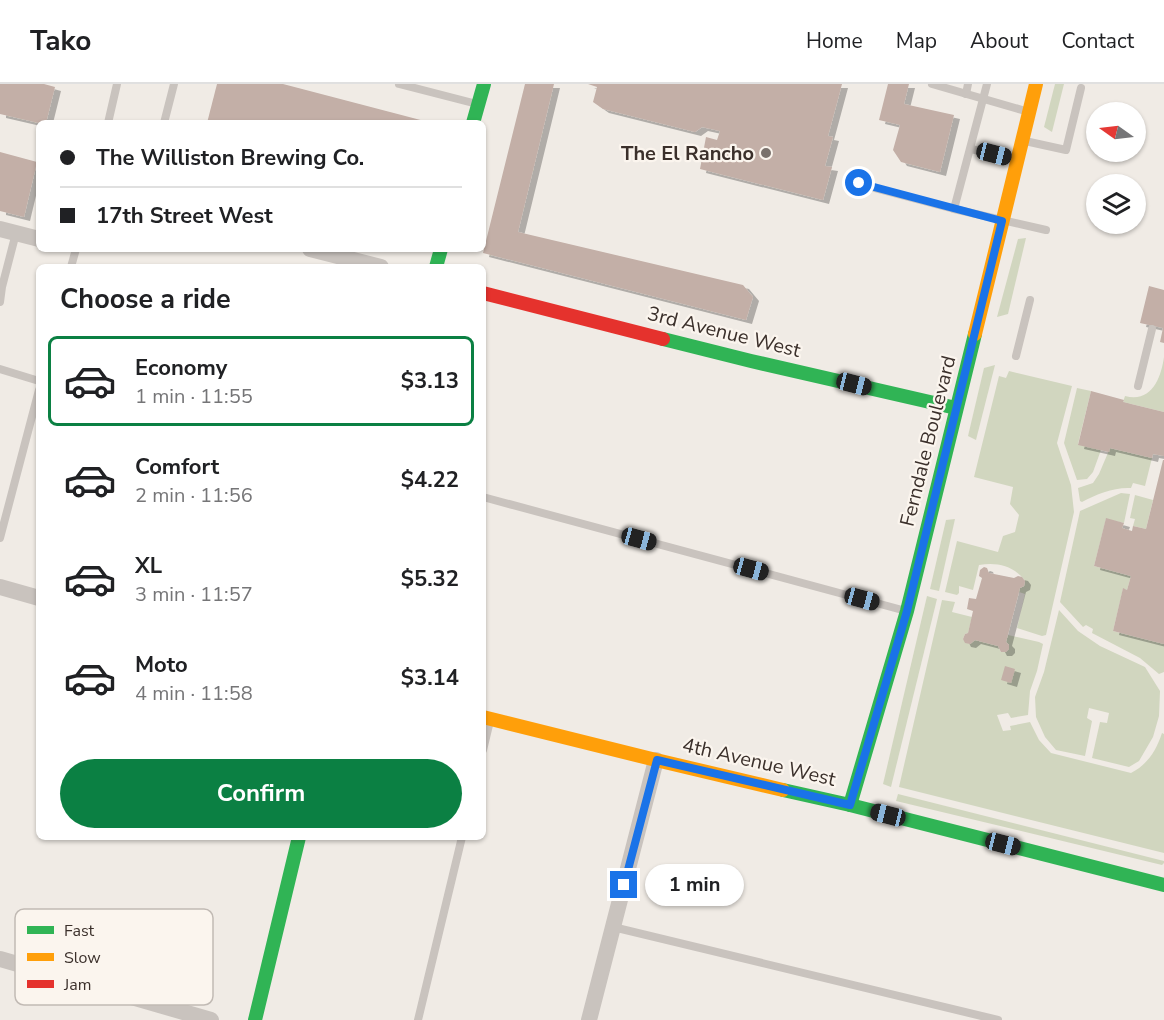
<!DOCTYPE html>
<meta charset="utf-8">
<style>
:root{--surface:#fff;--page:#f6f6f6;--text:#202124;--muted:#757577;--line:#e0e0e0;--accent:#0b8043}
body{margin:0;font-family:"Nunito Sans",sans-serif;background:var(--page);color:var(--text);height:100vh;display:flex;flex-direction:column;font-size:22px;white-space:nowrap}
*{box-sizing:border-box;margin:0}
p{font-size:20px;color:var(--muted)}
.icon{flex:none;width:33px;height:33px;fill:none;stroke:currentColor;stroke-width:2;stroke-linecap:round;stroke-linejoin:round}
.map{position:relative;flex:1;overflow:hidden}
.drawer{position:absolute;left:36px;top:180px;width:450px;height:576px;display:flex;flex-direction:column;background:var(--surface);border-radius:9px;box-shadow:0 2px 4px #0004}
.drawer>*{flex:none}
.guide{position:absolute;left:36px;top:36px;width:450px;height:132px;border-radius:9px;box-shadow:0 2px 4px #0004;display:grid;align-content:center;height:132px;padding:0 24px;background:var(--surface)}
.needle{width:39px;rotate:284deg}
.tools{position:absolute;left:1086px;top:18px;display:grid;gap:12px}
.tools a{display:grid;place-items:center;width:60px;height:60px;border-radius:50%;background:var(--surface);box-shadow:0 2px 4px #0004;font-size:30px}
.end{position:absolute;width:27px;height:27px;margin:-14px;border:8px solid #1a73e8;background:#fff;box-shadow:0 0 0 3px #fff}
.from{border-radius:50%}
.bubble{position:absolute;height:42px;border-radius:21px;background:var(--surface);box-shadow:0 2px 4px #0004;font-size:20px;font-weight:700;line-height:42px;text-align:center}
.car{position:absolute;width:18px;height:36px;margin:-18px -9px;border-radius:8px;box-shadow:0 0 4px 2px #0007;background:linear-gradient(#222 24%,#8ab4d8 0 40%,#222 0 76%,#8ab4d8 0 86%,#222 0)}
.guide b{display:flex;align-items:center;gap:21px;height:57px;font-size:22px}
.guide b+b{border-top:2px solid var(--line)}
.guide i{width:15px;height:15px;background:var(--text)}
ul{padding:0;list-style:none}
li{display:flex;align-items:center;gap:18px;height:90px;margin:0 12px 9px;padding:0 12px;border:3px solid transparent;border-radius:9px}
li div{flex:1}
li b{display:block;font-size:22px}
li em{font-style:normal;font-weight:700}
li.active{border-color:var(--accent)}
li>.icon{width:54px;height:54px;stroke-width:1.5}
h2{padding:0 24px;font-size:27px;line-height:72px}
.action{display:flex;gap:12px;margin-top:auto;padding:12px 24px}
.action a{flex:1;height:69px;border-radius:36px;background:var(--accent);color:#fff;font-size:24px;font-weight:700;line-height:69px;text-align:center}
header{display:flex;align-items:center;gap:36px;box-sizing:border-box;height:84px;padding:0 30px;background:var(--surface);border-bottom:2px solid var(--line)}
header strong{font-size:28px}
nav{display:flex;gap:33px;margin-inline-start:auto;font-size:21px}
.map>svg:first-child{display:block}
</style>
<header>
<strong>Tako</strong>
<nav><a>Home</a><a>Map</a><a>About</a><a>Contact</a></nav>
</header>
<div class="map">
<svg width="1164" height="936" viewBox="0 0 1164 936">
<defs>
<filter id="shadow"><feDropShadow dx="6" dy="4" stdDeviation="0" flood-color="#0004"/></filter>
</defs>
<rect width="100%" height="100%" fill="#f0ebe5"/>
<g fill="#d1d6bf">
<path d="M1055,0H1064L1052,48L1044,43Z"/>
<path d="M1026,154L1008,230L997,233L1018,155Z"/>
<path d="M1164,273V328L1123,318L1125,312C1152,319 1161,294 1164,273Z"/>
<path d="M995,281L976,356L968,352L984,284Z"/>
<path d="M1009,287L1072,302L1057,359L1071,401L1074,428L1046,551L1042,552L1017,544L1025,510L1019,508L1020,504L1024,502L1025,497C1014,482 998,478 979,481L973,506L959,502V509L957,511L945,508L957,457L998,468L1003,452L1015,448L1019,431L1010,420L1013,403L974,393L999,292L1006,294Z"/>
<path d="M1077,304L1091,307L1078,360L1101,366L1093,388L1087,395L1077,396L1064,359Z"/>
<path d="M1110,364L1152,374L1145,402L1133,399L1131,404C1114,403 1097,410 1082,418L1080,417L1078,404L1093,399L1099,390Z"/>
<path d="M1121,409L1130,410L1124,439L1106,435L1094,482L1131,492L1127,506L1123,505L1113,547L1164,560V588L1159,590L1140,574L1092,549L1093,545L1086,541L1083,543L1060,518L1080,427Z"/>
<path d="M1135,411L1153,416L1146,445L1133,442L1135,435L1130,434Z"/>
<path d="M955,435L939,507L930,505L946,436Z"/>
<path d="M927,512L937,515L891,703L883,700Z"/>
<path d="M942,516L955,518L952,528L972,533L968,549L965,550L963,555L970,560L975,556L998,562L1001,568H1005L1009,564V561L1006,558L1008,551L1039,558L1043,560L1037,587L1030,607L1028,631L1011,634L1008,629L997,631L1003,647L1011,646L1010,642L1030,638L1039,656L1051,669L1131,689C1148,680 1156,667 1162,649L1164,650V769L899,703Z"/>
<path d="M1059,526L1078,547L1100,562L1145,583L1160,607L1159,632L1153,653L1139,677L1129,683L1092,674L1100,638L1107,639L1109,629L1089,624L1087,634L1092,637L1085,672L1056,666L1045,653L1036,633L1035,613L1044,588Z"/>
<path d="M898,710L1164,777V779L1162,781L896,717Z"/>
</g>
<g fill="#c3afa7" filter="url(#shadow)">
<path d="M0,0H44L55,3L46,39H39L0,30Z"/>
<path d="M217,0H283L432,39H207Z"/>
<path d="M525,0H554L518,148L743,201L753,213L746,236L483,169Z"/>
<path d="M588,0H842L828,52L833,53L825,82L832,83L823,116L700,85L706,53L717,56L720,47L702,43L695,48L603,25L593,18L597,3Z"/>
<path d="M888,0H909L904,20L954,31L940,88L901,78L893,66L900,41L879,36Z"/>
<path d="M0,68L37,78L24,133L0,127Z"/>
<path d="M1149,202L1164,206V259L1160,258L1163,244L1140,239Z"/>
<path d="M1091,307L1124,316L1123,318L1164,328V372L1153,370L1152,374L1110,364L1109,368L1078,361Z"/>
<path d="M1163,376H1164V560L1113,547L1123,504L1127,506L1131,492L1094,482L1106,434L1124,439L1122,444L1132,447L1133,442L1146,445Z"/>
<path d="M984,483L987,484L989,489L1014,494L1018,492L1022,493L1025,497L1024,502L1020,504L1006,558L1009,561V565L1006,568H1001L998,562L975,556L970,560L965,559L963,555L965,550L968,549L973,527L967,525L969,514L976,515L982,494L979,492L980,486Z"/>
<path d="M1005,582L1015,585L1011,599L1001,596Z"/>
</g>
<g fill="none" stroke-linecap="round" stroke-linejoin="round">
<g stroke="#c9c3be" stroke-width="8">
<path d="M399,0L477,20"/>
<path d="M932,0L1029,28"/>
<path d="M966,10L968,0"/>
<path d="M108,39L117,0"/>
<path d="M164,39L174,0"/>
<path d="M1025,57L1066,66L1081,4"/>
<path d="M971,65L1017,76"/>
<path d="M859,100L954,125L1046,146"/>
<path d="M954,125L987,0"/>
<path d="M71,183L76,165"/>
<path d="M0,218L2,203L16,149"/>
<path d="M1016,272L1030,216"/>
<path d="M0,285L39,297"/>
<path d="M1138,302L1152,245"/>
<path d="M483,413L906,527"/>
<path d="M0,454L39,306"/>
<path d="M483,666L490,637"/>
<path d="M613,843L998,936"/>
<path d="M418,936L462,753"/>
</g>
<g stroke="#c9c3be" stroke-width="16">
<path d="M0,145L39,155"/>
<path d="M310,165L381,183"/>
<path d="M0,503L39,514"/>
<path d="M0,875L211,936"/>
<path d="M589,936L656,676"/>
</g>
<g stroke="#30b455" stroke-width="14">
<path d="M473,39L484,0"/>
<path d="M436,183L441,165"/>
<path d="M663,255L751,277L956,324"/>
<path d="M783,706L850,721L1164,801"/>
<path d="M850,721L907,527L975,250"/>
<path d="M255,936L299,753"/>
</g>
<g stroke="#ff9f0a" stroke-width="14">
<path d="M975,250L1036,0"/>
<path d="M483,633L656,676L783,706"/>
</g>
<path stroke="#e5322d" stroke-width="14" d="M483,209L663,255"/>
</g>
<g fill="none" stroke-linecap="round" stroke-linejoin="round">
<path stroke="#1a73e8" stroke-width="8" d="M624,801L657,676L850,721L907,527L1002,137L859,99"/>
</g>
<circle fill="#7a716c" stroke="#fbf5ee" stroke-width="2" cx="766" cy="69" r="6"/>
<g text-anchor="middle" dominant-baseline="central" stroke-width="4.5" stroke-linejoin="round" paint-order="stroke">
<g font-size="20" font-weight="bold" fill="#3b302b" stroke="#fbf5ee" text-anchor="end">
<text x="754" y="69">The El Rancho</text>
</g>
<g font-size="20" fill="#3b302b" stroke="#fbf5ee">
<text transform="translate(724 248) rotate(14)">3rd Avenue West</text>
<text transform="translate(928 357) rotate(-76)">Ferndale Boulevard</text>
<text transform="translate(759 678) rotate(13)">4th Avenue West</text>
</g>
</g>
<rect x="15" y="825" width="198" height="96" rx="9" fill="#fbf5ee" stroke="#c1bab4" stroke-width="1.5"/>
<rect x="27" y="842" width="27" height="8" fill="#30b455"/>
<rect x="27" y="869" width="27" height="8" fill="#ff9f0a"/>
<rect x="27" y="896" width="27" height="8" fill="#e5322d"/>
<g font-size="16" fill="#3b302b">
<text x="64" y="852">Fast</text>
<text x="64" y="879">Slow</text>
<text x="64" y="906">Jam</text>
</g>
</svg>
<div class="tools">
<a><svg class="needle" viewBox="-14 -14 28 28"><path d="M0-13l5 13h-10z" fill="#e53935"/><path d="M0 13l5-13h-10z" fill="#757577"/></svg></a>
<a><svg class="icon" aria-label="layers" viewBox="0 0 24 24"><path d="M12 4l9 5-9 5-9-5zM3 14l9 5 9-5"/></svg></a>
</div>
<i class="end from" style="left:859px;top:99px"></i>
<i class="end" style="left:624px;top:801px"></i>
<div class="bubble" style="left:645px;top:780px;width:99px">1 min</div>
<i class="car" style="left:994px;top:70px;rotate:104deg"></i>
<i class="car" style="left:854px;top:300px;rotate:104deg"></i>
<i class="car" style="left:639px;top:455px;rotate:105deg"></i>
<i class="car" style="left:751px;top:485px;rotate:105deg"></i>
<i class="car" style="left:862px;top:515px;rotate:105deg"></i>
<i class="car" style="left:888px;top:731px;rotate:284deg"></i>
<i class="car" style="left:1003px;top:760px;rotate:104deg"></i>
<div class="guide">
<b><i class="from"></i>The Williston Brewing Co.</b>
<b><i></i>17th Street West</b>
</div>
<section class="drawer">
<h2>Choose a ride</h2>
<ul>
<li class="active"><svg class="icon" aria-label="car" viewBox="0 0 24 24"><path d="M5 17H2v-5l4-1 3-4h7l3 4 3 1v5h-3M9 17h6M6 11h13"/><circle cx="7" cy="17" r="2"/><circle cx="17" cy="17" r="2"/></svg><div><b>Economy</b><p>1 min · 11:55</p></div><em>$3.13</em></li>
<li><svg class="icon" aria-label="car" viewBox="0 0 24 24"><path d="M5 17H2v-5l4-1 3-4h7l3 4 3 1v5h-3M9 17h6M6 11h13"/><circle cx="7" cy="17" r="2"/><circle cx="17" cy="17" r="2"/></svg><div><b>Comfort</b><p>2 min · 11:56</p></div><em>$4.22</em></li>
<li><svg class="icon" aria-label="car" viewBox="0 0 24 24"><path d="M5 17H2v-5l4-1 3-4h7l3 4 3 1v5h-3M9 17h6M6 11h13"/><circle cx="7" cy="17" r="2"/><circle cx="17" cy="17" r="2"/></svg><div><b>XL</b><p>3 min · 11:57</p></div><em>$5.32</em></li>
<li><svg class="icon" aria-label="car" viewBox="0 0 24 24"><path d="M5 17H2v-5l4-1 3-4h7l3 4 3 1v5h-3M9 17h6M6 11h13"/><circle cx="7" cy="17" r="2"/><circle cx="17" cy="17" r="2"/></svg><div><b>Moto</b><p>4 min · 11:58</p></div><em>$3.14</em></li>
</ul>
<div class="action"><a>Confirm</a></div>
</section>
</div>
